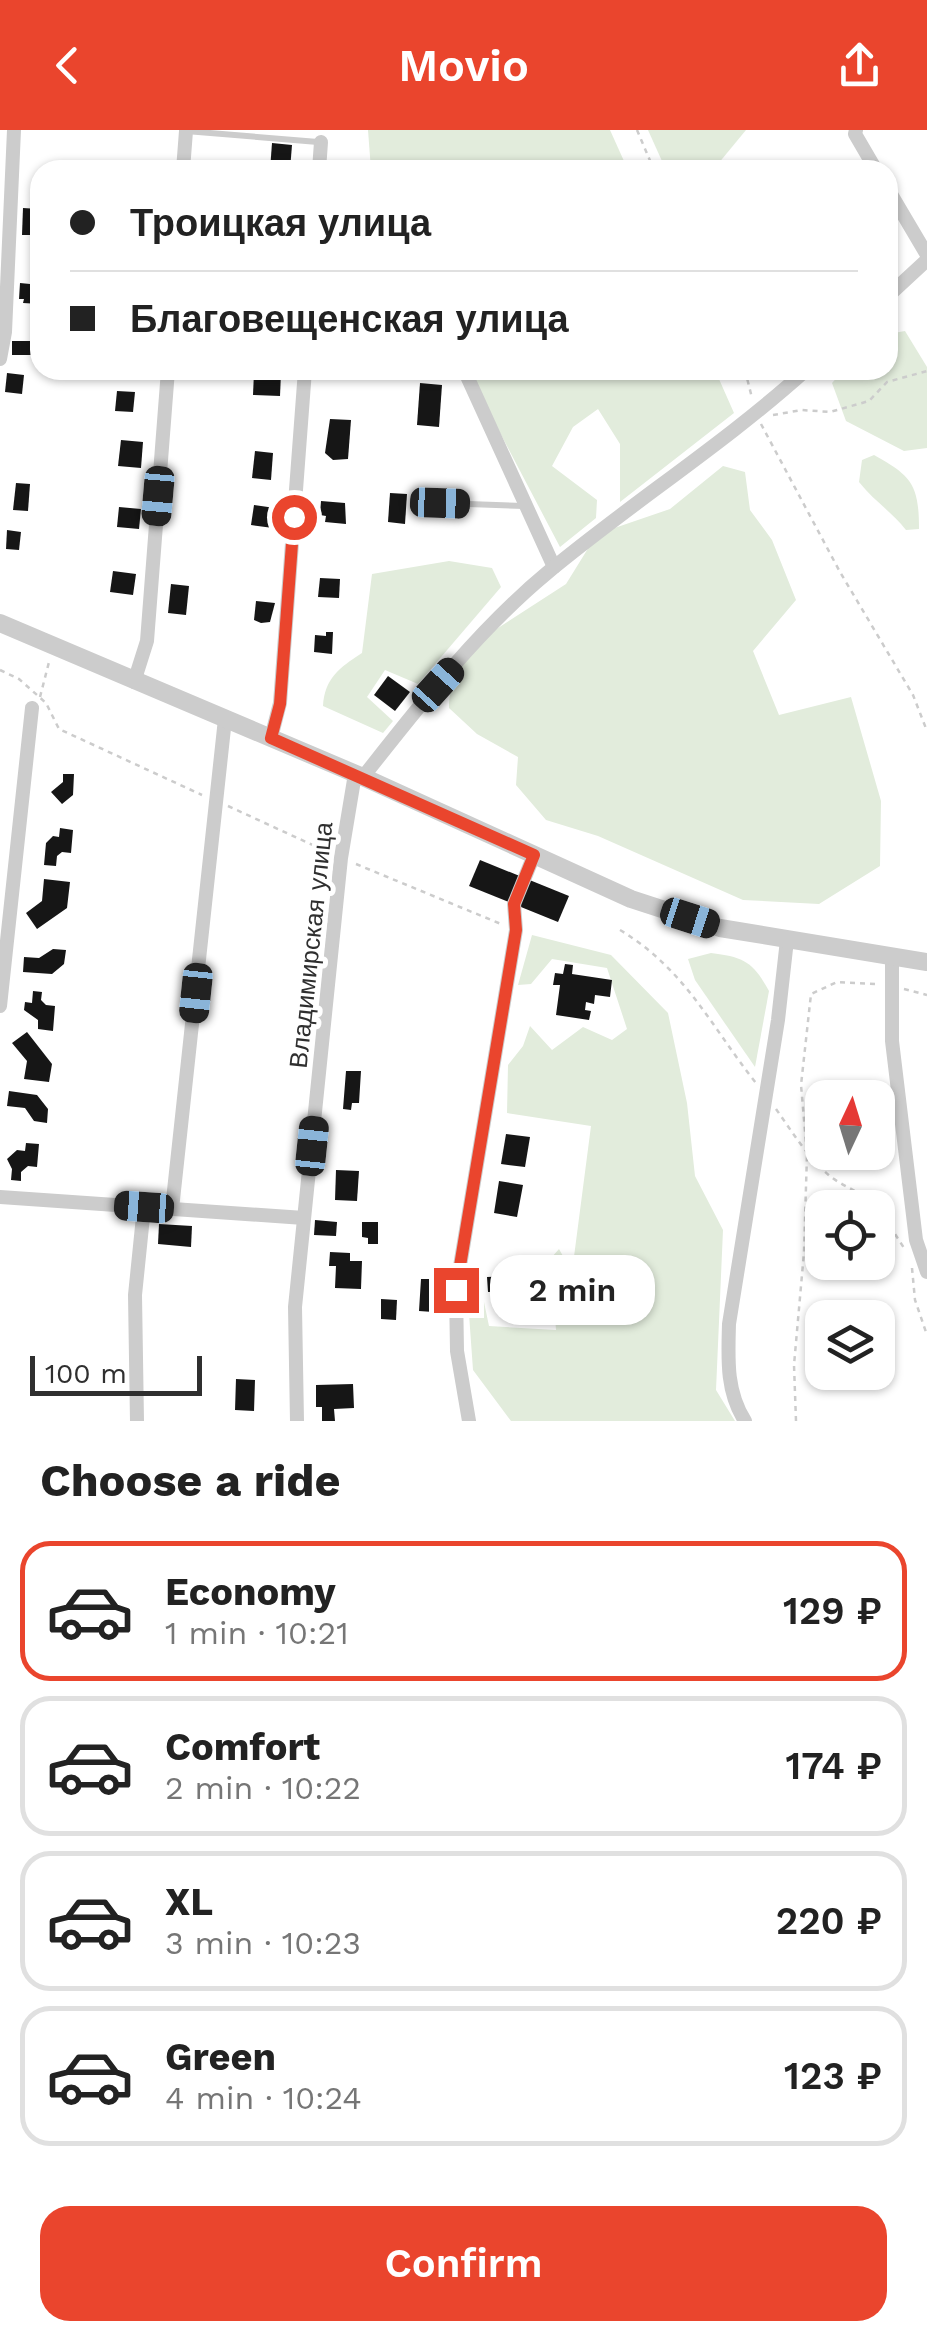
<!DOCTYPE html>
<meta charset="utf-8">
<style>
:root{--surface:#fff;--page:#f6f6f6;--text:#222;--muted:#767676;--line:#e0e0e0;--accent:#ea452d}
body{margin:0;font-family:"Work Sans",sans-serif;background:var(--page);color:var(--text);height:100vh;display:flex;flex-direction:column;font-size:38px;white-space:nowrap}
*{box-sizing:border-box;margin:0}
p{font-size:32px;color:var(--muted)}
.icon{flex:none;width:55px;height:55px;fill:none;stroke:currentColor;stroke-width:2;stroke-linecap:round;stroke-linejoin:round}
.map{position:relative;height:1291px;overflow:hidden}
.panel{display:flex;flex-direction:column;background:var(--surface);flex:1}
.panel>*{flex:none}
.banner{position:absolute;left:30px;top:30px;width:868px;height:220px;border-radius:30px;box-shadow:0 2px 8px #0004;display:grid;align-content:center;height:220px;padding:0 40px;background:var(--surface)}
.needle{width:65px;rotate:4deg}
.buttons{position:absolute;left:805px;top:950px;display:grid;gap:20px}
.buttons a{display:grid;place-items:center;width:90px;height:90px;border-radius:20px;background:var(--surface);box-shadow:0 2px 8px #0004;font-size:50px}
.scale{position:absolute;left:30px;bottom:25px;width:172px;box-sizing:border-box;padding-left:10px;border:5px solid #2f2f2f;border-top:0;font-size:28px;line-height:35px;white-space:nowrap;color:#2f2f2f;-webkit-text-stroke:8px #fff;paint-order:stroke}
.end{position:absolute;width:45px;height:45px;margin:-22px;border:12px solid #ea452d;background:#fff;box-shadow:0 0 0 5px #fff}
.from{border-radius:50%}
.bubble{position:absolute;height:70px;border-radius:30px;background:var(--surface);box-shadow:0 2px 8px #0004;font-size:32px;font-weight:600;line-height:70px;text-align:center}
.car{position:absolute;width:30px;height:60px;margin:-30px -15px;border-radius:12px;box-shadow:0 0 8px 2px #0007;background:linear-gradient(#222 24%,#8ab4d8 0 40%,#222 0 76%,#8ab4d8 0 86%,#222 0)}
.banner b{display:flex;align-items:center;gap:35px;height:95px;font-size:38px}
.banner b+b{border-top:2px solid var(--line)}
.banner i{width:25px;height:25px;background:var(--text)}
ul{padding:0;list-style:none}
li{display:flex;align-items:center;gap:30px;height:140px;margin:0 20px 15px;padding:0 20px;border:5px solid var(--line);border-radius:30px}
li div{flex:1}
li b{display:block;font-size:38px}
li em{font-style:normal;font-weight:600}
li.active{border-color:var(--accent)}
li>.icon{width:90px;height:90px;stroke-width:1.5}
h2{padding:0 40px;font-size:45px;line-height:120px}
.cta{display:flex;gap:20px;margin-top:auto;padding:20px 40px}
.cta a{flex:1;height:115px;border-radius:30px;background:var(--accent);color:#fff;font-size:40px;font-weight:600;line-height:115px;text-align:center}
header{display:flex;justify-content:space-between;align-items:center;height:130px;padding:0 40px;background:var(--accent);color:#fff;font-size:45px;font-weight:600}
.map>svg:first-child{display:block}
</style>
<header><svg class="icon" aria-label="back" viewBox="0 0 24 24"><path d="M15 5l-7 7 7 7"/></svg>Movio<svg class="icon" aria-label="share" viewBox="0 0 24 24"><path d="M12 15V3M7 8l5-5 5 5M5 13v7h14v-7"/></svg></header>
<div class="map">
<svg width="927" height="1291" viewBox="0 0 927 1291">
<rect width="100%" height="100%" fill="#fff"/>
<g fill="#e2ecdc">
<path d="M368,0H610L628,40H371Z"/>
<path d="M648,0H746L713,40H666Z"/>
<path d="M905,201L927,237V318L904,321L846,291L832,253L844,240H888V204Z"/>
<path d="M467,240H715L734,283L620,372V314L598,279L573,297L552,336L597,370L596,388L560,417Z"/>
<path d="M874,325C912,346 919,355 919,399L906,400C892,382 873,370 859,352L862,330Z"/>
<path d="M723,336L745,342L750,380L772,410L796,470L753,521L779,585L851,567L881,671L880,736L819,774L743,770L598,706L546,690L516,655L518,627L477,604L449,578C449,553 460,542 467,518L566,454L597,404L670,379Z"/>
<path d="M449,431L492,438L501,457L418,554L385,540L367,567L393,591L383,603L323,576C325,548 339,538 362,523L372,444Z"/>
<path d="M532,805L611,825L668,883L687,973L695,1046L723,1100L716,1260L735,1291H511L473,1240L468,1170L484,1172L489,1196L556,1200L551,1128L559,1119L572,1142L591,996L507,983L508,935L523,916L530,896L552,920L583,897L612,910L627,899L607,838L552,829L531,854L518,855Z"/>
<path d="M711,823C744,827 753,832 769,861L755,937L695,850L688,829Z"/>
</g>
<g fill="#161616">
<path d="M272,13L292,15L290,40H270Z"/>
<path d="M23,78L39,79L38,105H22Z"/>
<path d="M20,153L40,155V174L23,173L24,169H19Z"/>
<rect x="12" y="211" width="22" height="14"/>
<path d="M254,242L281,243L280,266L253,265Z"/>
<path d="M7,243L24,245L22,264L5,262Z"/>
<path d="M420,253L442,255L439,297L417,295Z"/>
<path d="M117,261L135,262L133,282L115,281Z"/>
<path d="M330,289L351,290L348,329L333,330L325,323Z"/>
<path d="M121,310L143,312L141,338L118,336Z"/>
<path d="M255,321L273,323L271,350L252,348Z"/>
<path d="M16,353L30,354L28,381L13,380Z"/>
<path d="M390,363L407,364L405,394L388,392Z"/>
<path d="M321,371L345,373L346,394L325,392L326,386L320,385Z"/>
<path d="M254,375L275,378L273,398L251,395Z"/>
<path d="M119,377L141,379L139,399L117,397Z"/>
<path d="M7,400L21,402L19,420L6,419Z"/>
<path d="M113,441L136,444L133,465L110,462Z"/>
<path d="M320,448L340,449L339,468L318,467Z"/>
<path d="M171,454L189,456L186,485L168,483Z"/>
<path d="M256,471L275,473L270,492L261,493L254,490Z"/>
<path d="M326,502H333L332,524L314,522L315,505L326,506Z"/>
<path d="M388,546L410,562L395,581L374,565Z"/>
<path d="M63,644H74L73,665L62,674L51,662L63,652Z"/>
<path d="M60,698L73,700L71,723L62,722L57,726L56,736L44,735L46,713L53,706L59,707Z"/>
<path d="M480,730L569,766L558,792L469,756Z"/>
<path d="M44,749L70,752L67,778L37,799L26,783L42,771Z"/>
<path d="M53,819L66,820L64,834L52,844L23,842L24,827L39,828Z"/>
<path d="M565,834L573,835L572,844L612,850L610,867L595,865L594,874L586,872L585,880L591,881L589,890L556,885L560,855H553L555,843L563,844Z"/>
<path d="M33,861L42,862L41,870L46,875L55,876L53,901L38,899V890L24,880L25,872L32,873Z"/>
<path d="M27,902L52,934L49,952L24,949L27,931L12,913Z"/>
<path d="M346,941H361L359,973H352L351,980L343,979Z"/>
<path d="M9,961L37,965L48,979L47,993L34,991L25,978L7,976Z"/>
<path d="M506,1004L530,1007L525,1037L501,1034Z"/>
<path d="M26,1013L39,1014L37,1037L28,1036L21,1042V1051L11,1050L12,1039L7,1029L17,1020L25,1021Z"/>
<path d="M336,1040L359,1041L357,1071L335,1070Z"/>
<path d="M499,1051L523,1055L517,1087L494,1083Z"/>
<path d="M315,1090L337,1092L336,1106L314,1105Z"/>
<path d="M362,1092H378V1114H368V1108L362,1107Z"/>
<path d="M159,1094L192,1096L191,1117L158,1114Z"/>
<path d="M330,1122L350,1123V1131H362L361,1159L335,1158L336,1136H329Z"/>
<path d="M539,1145L541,1190L524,1191L523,1161L488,1162L487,1147Z"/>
<path d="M421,1149H435L433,1182L419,1181Z"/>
<path d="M381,1169L397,1170L396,1190L381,1189Z"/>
<path d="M236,1249L255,1250L254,1281L235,1280Z"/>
<path d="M353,1254L354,1278L334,1279L335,1291H322V1277H316V1255Z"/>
</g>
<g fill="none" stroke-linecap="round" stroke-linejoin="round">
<g stroke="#ccc" stroke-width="2.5" stroke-dasharray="5 5" stroke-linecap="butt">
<path d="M637,0L654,40"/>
<path d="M745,240L752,268"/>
<path d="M773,285L802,280L830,282L869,271L887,252L927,241"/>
<path d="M761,294L840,442L913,565L927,601"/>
<path d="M0,540L19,549L46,573L59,599L202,665"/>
<path d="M40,567L49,532"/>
<path d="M228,676L330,723"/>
<path d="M356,734L501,794"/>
<path d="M620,800C686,840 710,895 756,953"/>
<path d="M904,859L927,865"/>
<path d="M776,979C793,1003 808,1028 831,1047C846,1058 864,1063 877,1078"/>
<path d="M879,1079L904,1118"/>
<path d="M912,1138L915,1170L927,1205"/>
<path d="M796,1291L794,1235L804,1122L807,1024L801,955L811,864L837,852L877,854"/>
</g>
<g stroke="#ccc" stroke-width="6">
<path d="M186,1L318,12"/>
<path d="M440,373L524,376"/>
</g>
<g stroke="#ccc" stroke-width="14">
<path d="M856,0L855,4L876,40"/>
<path d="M183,40L186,1"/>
<path d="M319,40L321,12"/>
<path d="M888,59L927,125"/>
<path d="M888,166L927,130"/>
<path d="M0,229L5,202L14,0"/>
<path d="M466,244L554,437"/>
<path d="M134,552L147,511L168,240"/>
<path d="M271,608L280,573L305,240"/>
<path d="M363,647C419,576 477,501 547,443C631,373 724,314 806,240"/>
<path d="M892,826V911L916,1110L927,1142"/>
<path d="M0,876L32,578"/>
<path d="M0,1067L304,1088"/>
<path d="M172,1079L225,589"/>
<path d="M137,1291L135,1165L144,1077"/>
<path d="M297,1291L295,1177L341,728L355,644"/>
<path d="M469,1291L457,1221L456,1160L516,800L514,774L534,725"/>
<path d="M745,1291C726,1261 728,1229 729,1194L778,890L787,810"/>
</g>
<path stroke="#ccc" stroke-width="18" d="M0,493L363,647L631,769L720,798L927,832"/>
</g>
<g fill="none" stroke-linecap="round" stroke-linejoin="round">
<path stroke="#ea452d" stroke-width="12" d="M294,387L280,574L271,608L534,725L514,774L516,800L456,1160"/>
</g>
<g text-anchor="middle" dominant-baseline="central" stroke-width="10" stroke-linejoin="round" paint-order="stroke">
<g font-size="25" fill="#2f2f2f" stroke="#fff">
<text transform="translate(311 815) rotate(-84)">Владимирская улица</text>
</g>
</g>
</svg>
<div class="buttons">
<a><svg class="needle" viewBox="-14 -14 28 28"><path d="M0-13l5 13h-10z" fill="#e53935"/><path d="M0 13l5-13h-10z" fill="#767676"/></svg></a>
<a><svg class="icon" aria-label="locate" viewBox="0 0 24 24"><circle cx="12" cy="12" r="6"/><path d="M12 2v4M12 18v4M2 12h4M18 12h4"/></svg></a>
<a><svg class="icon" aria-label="layers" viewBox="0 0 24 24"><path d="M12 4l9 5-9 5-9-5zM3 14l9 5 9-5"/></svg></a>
</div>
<div class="scale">100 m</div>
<i class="end from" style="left:294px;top:387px"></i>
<i class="end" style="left:456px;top:1160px"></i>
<div class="bubble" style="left:490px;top:1125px;width:165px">2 min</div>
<i class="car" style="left:158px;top:366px;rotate:185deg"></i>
<i class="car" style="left:440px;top:373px;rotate:92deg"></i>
<i class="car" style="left:438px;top:555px;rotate:42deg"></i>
<i class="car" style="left:690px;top:788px;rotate:108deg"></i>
<i class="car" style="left:196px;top:863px;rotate:186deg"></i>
<i class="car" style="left:312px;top:1016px;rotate:6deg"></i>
<i class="car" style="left:144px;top:1077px;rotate:274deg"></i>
<div class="banner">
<b><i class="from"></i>Троицкая улица</b>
<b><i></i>Благовещенская улица</b>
</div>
</div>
<section class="panel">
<h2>Choose a ride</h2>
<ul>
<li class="active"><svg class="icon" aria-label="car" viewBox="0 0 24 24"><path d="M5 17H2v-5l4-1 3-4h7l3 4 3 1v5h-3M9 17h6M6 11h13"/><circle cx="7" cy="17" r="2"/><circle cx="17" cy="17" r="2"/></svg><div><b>Economy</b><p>1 min · 10:21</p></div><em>129 ₽</em></li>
<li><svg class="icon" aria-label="car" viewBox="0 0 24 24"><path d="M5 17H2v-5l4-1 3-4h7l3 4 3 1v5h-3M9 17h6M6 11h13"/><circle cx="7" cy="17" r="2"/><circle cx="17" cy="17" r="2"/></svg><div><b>Comfort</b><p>2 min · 10:22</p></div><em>174 ₽</em></li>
<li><svg class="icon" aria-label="car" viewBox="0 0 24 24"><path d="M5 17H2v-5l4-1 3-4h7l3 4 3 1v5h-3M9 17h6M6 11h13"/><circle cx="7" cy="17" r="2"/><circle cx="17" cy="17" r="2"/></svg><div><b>XL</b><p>3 min · 10:23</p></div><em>220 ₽</em></li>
<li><svg class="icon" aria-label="car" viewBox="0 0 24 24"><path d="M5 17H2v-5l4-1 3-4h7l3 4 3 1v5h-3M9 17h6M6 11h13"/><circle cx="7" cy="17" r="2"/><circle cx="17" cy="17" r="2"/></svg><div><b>Green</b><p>4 min · 10:24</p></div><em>123 ₽</em></li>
</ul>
<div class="cta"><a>Confirm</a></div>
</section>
